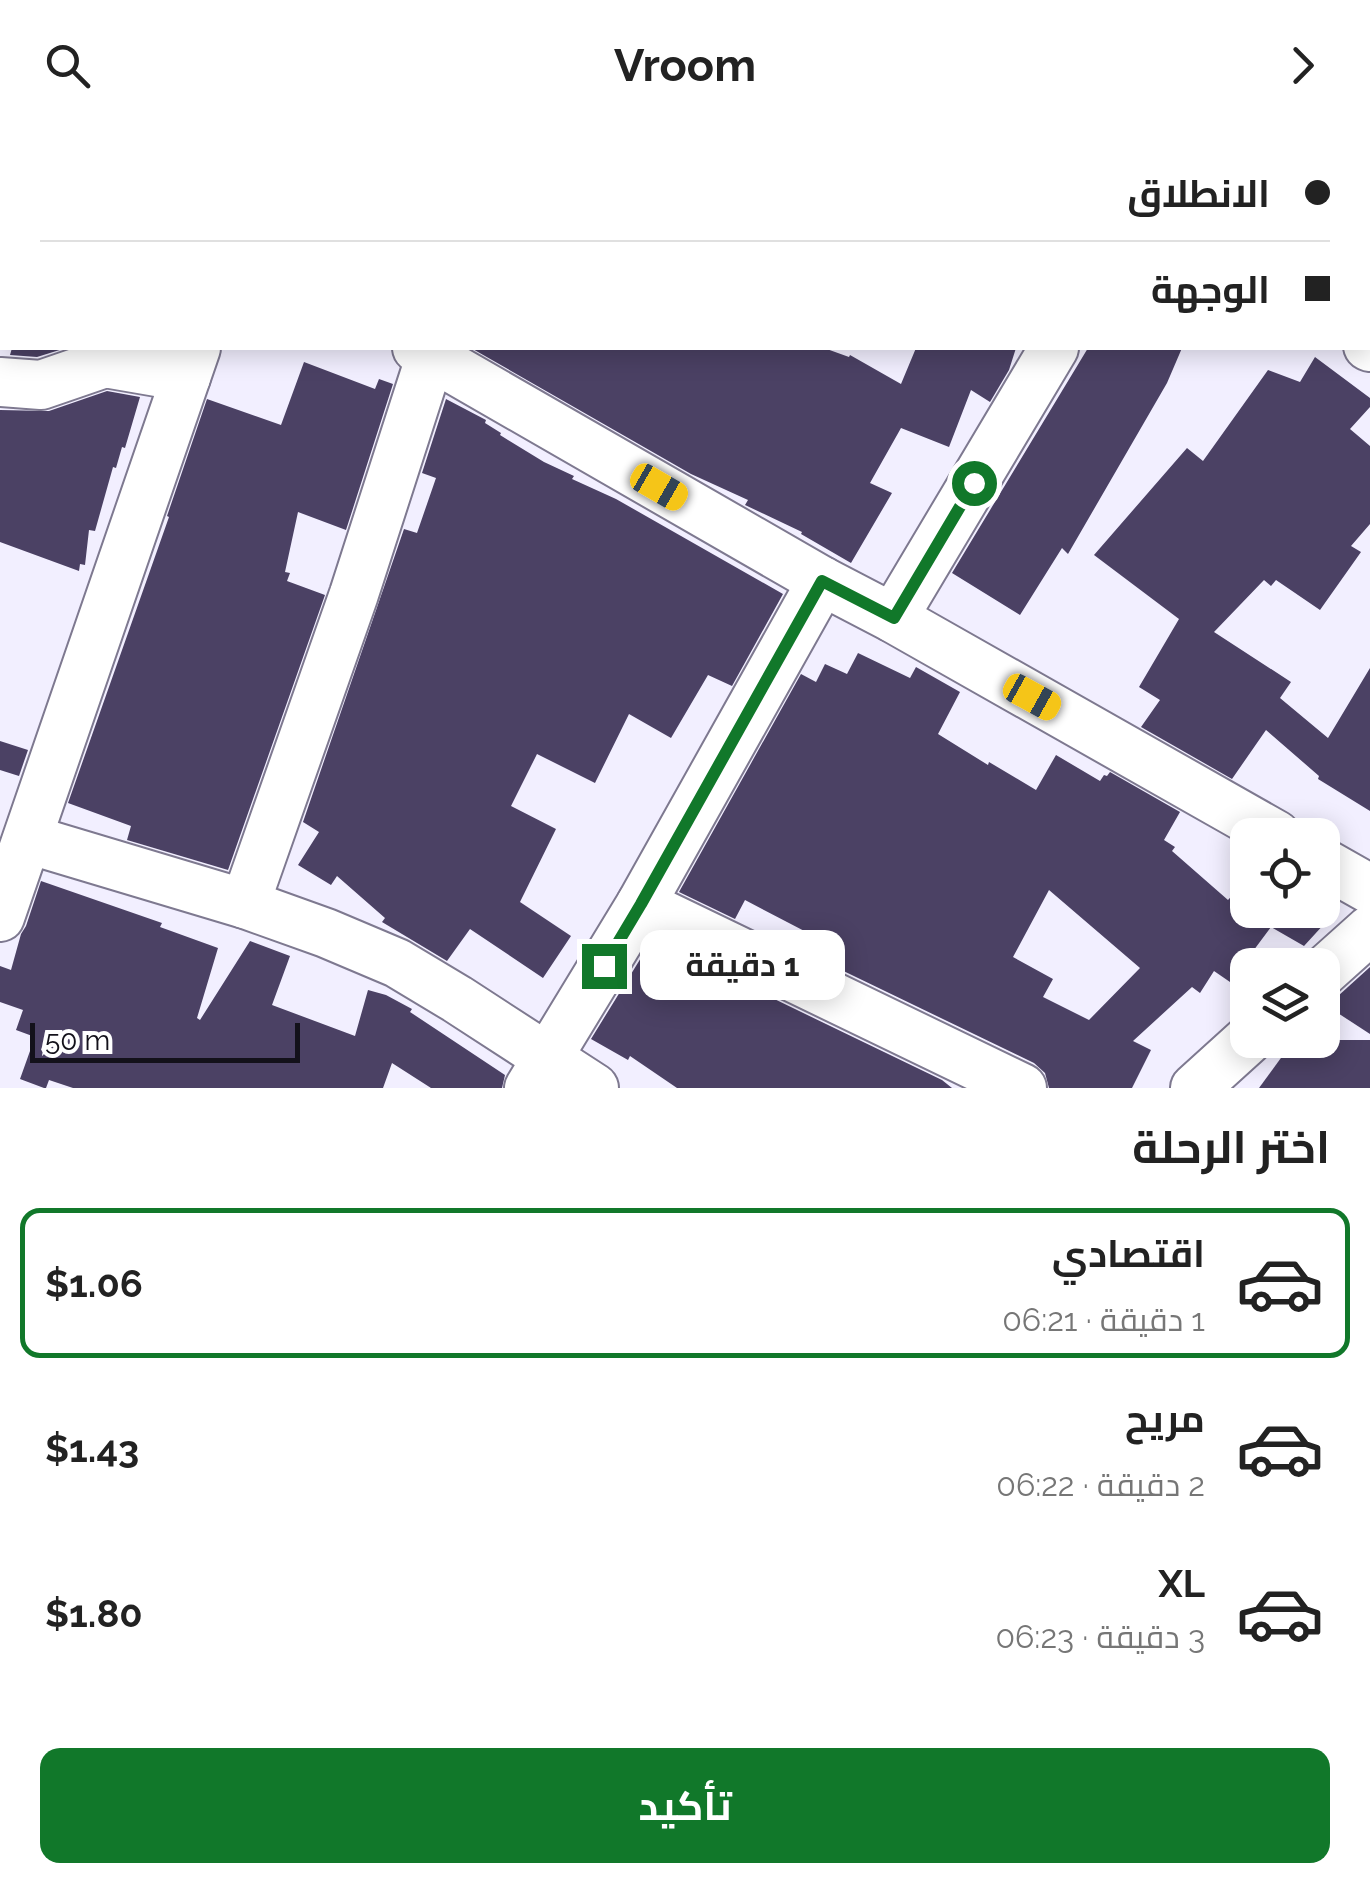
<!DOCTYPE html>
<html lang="ar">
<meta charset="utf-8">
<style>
:root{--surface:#fff;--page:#f6f6f6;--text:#222;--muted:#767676;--line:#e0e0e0;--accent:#11782a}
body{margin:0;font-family:Raleway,Cairo,sans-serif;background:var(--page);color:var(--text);direction:rtl;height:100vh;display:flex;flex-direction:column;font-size:38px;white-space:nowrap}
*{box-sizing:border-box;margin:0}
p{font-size:32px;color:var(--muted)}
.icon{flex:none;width:55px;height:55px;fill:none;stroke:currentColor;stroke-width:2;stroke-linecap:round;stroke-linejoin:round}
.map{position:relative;height:958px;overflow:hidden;direction:ltr}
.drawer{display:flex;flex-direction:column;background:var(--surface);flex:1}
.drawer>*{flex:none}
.hud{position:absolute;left:0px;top:0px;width:1370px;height:220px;box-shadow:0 5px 25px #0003;direction:rtl;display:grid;align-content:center;height:220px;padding:0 40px;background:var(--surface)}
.controls{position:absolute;left:1230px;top:688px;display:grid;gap:20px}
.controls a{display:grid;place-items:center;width:110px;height:110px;border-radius:20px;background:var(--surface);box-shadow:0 5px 25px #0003;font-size:50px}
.scale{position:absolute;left:30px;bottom:25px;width:270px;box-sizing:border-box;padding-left:10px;border:5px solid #13111a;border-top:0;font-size:28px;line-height:35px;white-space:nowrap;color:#13111a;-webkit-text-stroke:8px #fff;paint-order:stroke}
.end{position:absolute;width:45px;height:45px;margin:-22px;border:12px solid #11782a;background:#fff;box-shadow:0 0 0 5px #fff}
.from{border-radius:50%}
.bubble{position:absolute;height:70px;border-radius:20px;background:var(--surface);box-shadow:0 5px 25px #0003;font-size:32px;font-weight:700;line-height:70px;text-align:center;direction:rtl}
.car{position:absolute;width:30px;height:60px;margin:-30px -15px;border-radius:12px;box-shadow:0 0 8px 2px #0007;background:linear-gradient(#f5c518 24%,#345 0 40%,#f5c518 0 76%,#345 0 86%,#f5c518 0)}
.hud b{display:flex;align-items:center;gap:35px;height:95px;font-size:38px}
.hud b+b{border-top:2px solid var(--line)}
.hud i{width:25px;height:25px;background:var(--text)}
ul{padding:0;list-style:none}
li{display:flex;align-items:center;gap:30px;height:150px;margin:0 20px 15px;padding:0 20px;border:5px solid transparent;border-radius:20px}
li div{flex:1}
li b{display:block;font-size:38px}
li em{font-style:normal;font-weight:700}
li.on{border-color:var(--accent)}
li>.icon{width:90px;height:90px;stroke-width:1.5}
h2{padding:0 40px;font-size:45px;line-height:120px}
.button{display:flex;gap:20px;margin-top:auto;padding:20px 40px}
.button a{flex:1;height:115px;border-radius:20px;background:var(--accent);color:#fff;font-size:40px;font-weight:700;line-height:115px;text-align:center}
header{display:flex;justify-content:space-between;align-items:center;height:130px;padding:0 40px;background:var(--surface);font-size:45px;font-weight:700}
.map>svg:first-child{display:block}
</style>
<header><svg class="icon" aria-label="forward" viewBox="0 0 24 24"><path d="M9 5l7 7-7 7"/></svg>Vroom<svg class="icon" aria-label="search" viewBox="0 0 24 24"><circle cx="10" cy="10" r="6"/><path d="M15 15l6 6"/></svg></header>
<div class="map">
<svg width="1370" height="958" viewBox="0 0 1370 958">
<rect width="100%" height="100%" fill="#f2efff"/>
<g fill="#4b4164" fill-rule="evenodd">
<path d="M12,218H66L37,227L10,225Z"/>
<path d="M471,218H824L849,227L850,225L901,254L916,218H1016L1009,240L990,272L971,260L949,317L901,298L870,353L892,363L851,433L801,404L802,402L745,375L748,370L691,344Z"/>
<path d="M1088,218H1182L1167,253L1068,424L1062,418L1020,485L952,443Z"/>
<path d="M1315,227L1370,268V277L1350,299L1370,316V394L1351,416L1361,422L1320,480L1276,450L1271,456L1264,450L1214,502L1291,552L1280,568L1328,608L1370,538V681L1318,649L1319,646L1266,600L1232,649L1141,597L1160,570L1139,557L1179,489L1094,425L1187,318L1203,331L1268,240L1300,252Z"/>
<path d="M304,232L375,259L379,249L393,254L346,400L298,382L285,442L290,443L287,451L325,465L228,740L127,710L131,696L68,673L169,387L167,386L207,269L281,295Z"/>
<path d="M107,261L140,267L125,318L122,317L116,338L113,337L95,401L89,400L85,435L80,434L79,441L0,412V280L49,281Z"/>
<path d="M446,269L486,290L485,293L501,303L500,305L544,332L574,346L572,349L616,369L783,464L732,556L708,545L671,608L629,584L595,653L537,624L511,676L556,699L520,772L571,806L543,848L470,799L447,831L382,792L385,788L337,746L331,755L298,735L319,702L303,692L404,399L417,403L436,348L422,343Z"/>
<path d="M858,523L910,548L916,537L960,562L938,604L988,635L989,632L1036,660L1056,625L1100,651L1104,645L1107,646L1110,642L1180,682L1164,710L1175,717L1172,721L1228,770L1248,748V780H1337L1304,816L1271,797L1230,852L1214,841L1200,863L1192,857L1133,911L1151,920L1132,958H1049L1045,943L1034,933L829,834L832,828L807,813L812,805L745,770L735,789L679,762L801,544L816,552L825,534L847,544ZM1049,760L1140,838L1089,890L1043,867L1053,849L1013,827Z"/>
<path d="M0,611L28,620L19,646L0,640Z"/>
<path d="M41,751L162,793L160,797L218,818L197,888L200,890L250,811L290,826L272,875L355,906L368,860L386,865L412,879L410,882L505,945L502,958H431L392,933L383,958H73L49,950L46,958H44L20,949L35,907L16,900L23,880L0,872V836L11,840L21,804L26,796Z"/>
<path d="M652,810L942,950L952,958H677L630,926L628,930L591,909Z"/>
<path d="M1370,837V904L1327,876Z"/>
<path d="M1294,910H1370V958H1259Z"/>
</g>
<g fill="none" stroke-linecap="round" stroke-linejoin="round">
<g stroke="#7e7990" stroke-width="52">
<g id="minor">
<path d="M46,0L50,2"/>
<path d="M823,0L826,2"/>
<path d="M1368,216L1370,217"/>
<path d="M417,218L822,451L893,488L1276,705"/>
<path d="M0,252L41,255L105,233L186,247"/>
<path d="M893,488L1054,218"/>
<path d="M28,709L245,774L326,803L397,833L457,869L594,958"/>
<path d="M1322,732L1370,759"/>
<path d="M245,774L354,464L431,225"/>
<path d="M641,774L1022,958"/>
<path d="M0,787L196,218"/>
<path d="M1322,843L1370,800"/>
<path d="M529,958L641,774L822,451"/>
<path d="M1195,958L1248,910"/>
</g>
</g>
<use href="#minor" stroke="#fff" stroke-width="48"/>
</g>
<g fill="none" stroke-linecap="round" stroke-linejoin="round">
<path stroke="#11782a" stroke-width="12" d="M604,836L641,774L822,451L894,488L974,353"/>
</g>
</svg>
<div class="controls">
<a><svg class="icon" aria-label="locate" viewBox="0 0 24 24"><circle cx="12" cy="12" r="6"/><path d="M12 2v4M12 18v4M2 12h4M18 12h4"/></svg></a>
<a><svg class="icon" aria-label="layers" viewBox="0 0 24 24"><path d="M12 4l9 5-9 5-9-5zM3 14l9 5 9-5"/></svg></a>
</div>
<div class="scale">50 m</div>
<i class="end from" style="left:974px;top:353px"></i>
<i class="end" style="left:604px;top:836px"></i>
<div class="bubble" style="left:640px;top:800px;width:205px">1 دقيقة</div>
<i class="car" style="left:659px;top:357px;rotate:120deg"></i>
<i class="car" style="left:1032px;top:567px;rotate:119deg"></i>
<div class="hud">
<b><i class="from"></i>الانطلاق</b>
<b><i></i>الوجهة</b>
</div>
</div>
<section class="drawer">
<h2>اختر الرحلة</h2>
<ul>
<li class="on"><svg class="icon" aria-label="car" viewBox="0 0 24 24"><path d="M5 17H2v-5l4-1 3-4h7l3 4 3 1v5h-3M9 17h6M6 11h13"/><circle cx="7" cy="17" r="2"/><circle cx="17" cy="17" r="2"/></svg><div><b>اقتصادي</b><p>1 دقيقة · 06:21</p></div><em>$1.06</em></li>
<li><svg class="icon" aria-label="car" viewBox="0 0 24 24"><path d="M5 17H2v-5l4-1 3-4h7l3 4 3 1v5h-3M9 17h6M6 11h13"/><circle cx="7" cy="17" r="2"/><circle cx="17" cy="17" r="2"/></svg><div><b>مريح</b><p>2 دقيقة · 06:22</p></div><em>$1.43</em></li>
<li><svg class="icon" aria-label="car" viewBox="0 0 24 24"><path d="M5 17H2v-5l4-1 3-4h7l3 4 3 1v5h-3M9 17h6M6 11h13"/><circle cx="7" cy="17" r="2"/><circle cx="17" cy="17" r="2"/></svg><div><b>XL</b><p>3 دقيقة · 06:23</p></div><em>$1.80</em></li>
</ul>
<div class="button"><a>تأكيد</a></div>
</section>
